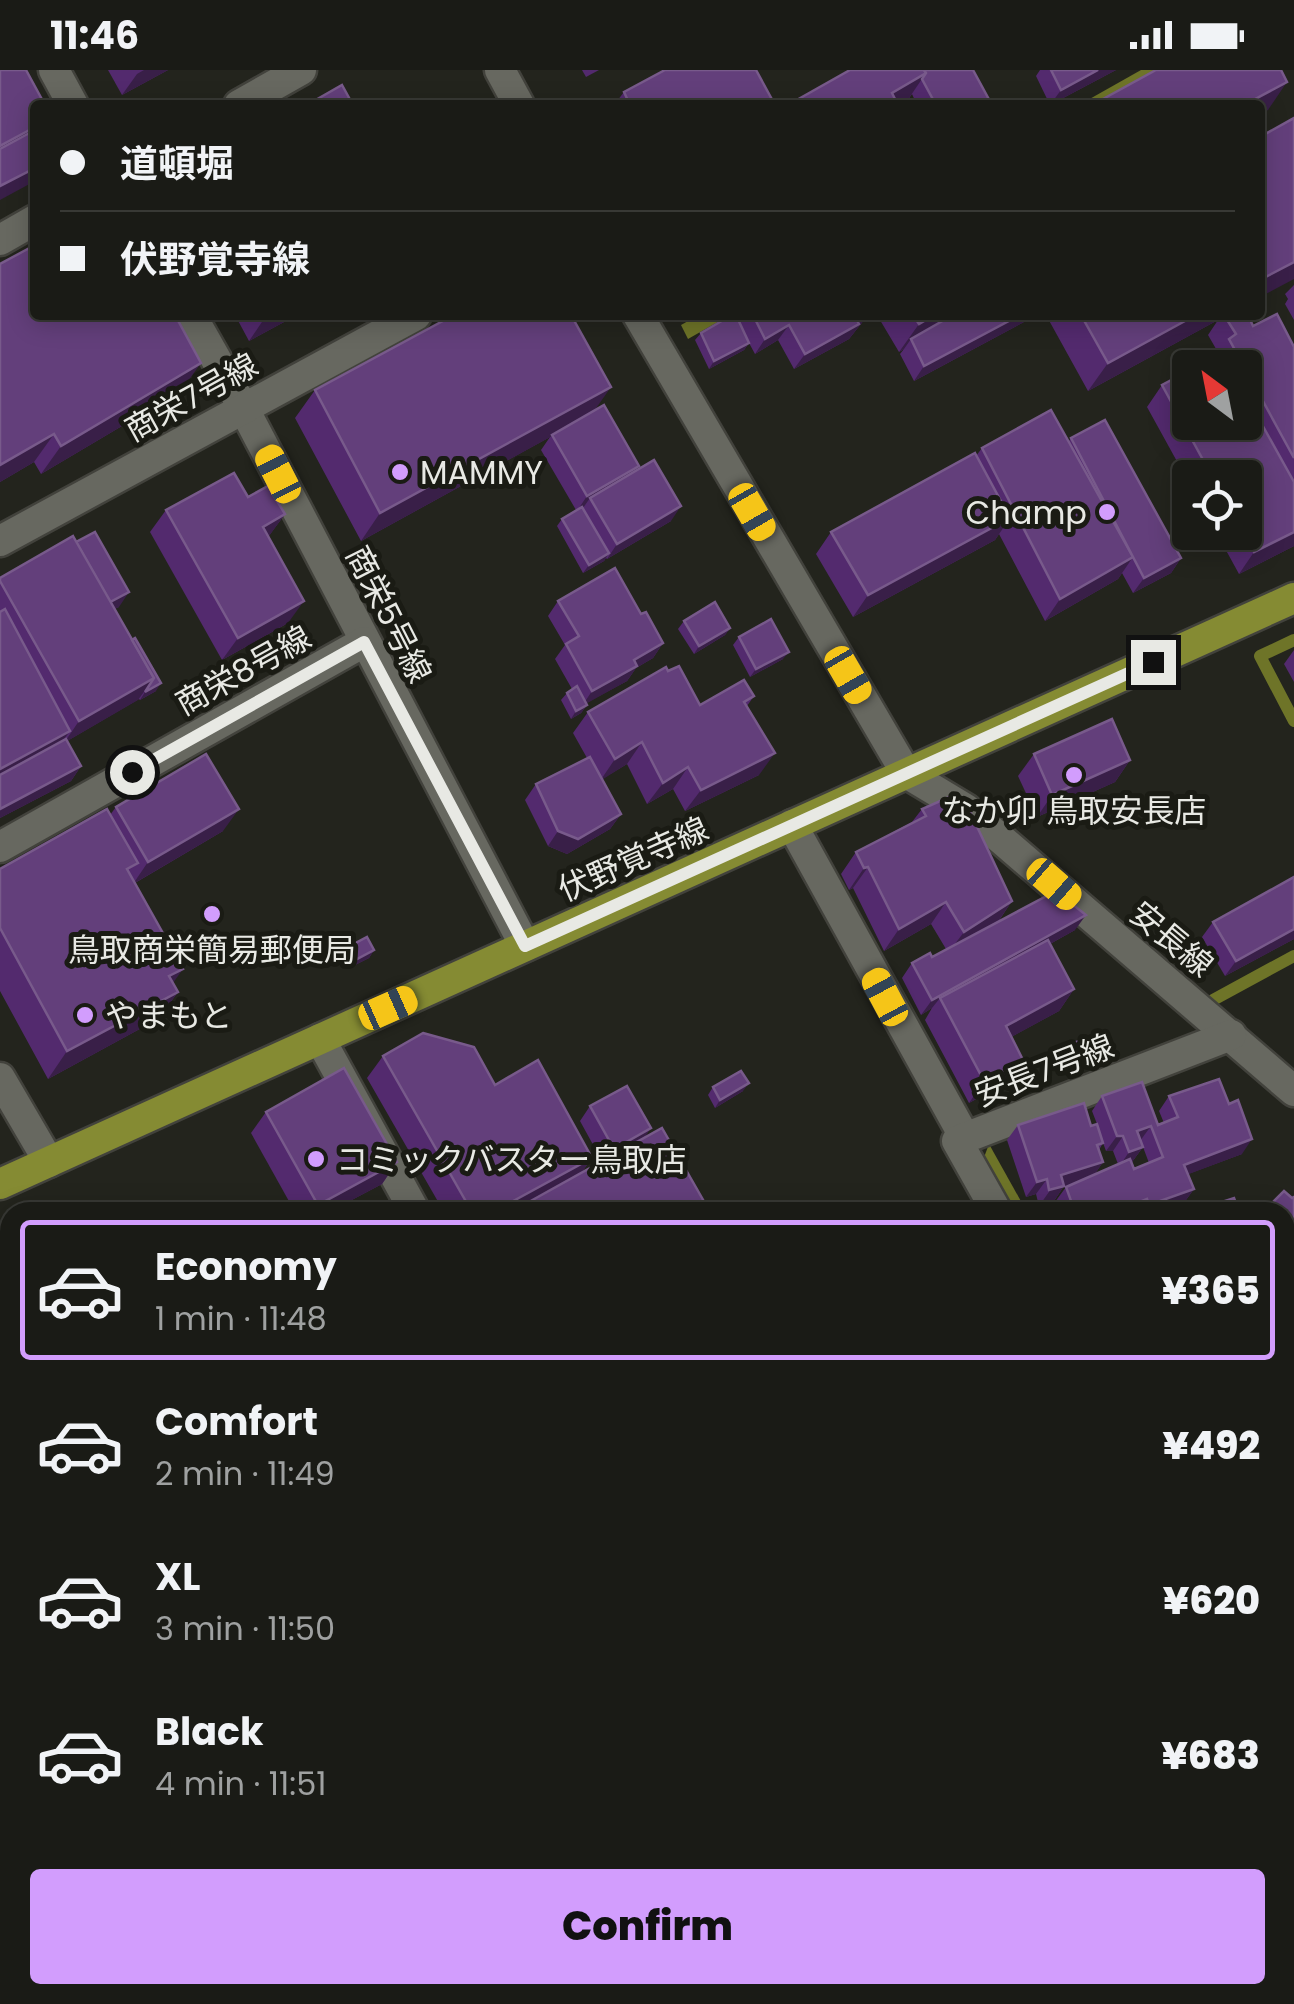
<!DOCTYPE html>
<meta charset="utf-8">
<style>
:root{--surface:#1a1b16;--page:#23241f;--text:#f1f3f6;--muted:#9fa1a1;--line:#383935;--accent:#d29dfd}
body{margin:0;font-family:Poppins,"Noto Sans JP",sans-serif;background:var(--page);color:var(--text);height:100vh;display:flex;flex-direction:column;font-size:38px;white-space:nowrap}
*{box-sizing:border-box;margin:0}
p{font-size:32px;color:var(--muted)}
.icon{flex:none;width:55px;height:55px;fill:none;stroke:currentColor;stroke-width:2;stroke-linecap:round;stroke-linejoin:round}
.map{position:relative;flex:1;overflow:hidden}
.panel{position:absolute;left:0px;top:1132px;width:1295px;height:802px;display:flex;flex-direction:column;background:var(--surface);border-radius:30px 30px 0 0;box-shadow:0 5px 25px #0003,0 0 0 2px var(--line)}
.panel>*{flex:none}
.guide{position:absolute;left:30px;top:30px;width:1235px;height:220px;border-radius:10px;box-shadow:0 5px 25px #0003,0 0 0 2px var(--line);display:grid;align-content:center;height:220px;padding:0 30px;background:var(--surface)}
.needle{width:65px;rotate:328deg}
.controls{position:absolute;left:1172px;top:280px;display:grid;gap:20px}
.controls a{display:grid;place-items:center;width:90px;height:90px;border-radius:10px;background:var(--surface);box-shadow:0 5px 25px #0003,0 0 0 2px var(--line);font-size:50px}
.end{position:absolute;width:45px;height:45px;margin:-22px;border:12px solid #e8e9e4;background:#111;box-shadow:0 0 0 5px #111}
.from{border-radius:50%}
.car{position:absolute;width:30px;height:60px;margin:-30px -15px;border-radius:12px;box-shadow:0 0 8px 2px #0007;background:linear-gradient(#f5c518 24%,#345 0 40%,#f5c518 0 76%,#345 0 86%,#f5c518 0)}
.guide b{display:flex;align-items:center;gap:35px;height:95px;font-size:38px}
.guide b+b{border-top:2px solid var(--line)}
.guide i{width:25px;height:25px;background:var(--text)}
ul{padding:18px 0 0;list-style:none}
li{display:flex;align-items:center;gap:30px;height:140px;margin:0 20px 15px;padding:0 10px;border:5px solid transparent;border-radius:10px}
li div{flex:1}
li b{display:block;font-size:38px}
li em{font-style:normal;font-weight:800}
li.current{border-color:var(--accent)}
li>.icon{width:90px;height:90px;stroke-width:1.5}
.cta{display:flex;gap:20px;margin-top:auto;padding:20px 30px}
.cta a{flex:1;height:115px;border-radius:10px;background:var(--accent);color:#111;font-size:40px;font-weight:800;line-height:115px;text-align:center}
.status{display:flex;justify-content:space-between;align-items:center;height:70px;padding:0 50px;background:var(--surface);direction:ltr}
.status svg{height:28px;fill:currentColor}
.map>svg:first-child{display:block}
</style>
<div class="status"><b>11:46</b><svg viewBox="0 0 49 12"><path d="M0 12V9h3v3zM5 12V6h3v6zM10 12V3h3v9zM15 12V0h3v12zM26 1h20v11H26zM47 4h2v5h-2z"/></svg></div>
<div class="map">
<svg width="1294" height="1934" viewBox="0 0 1294 1934">
<rect width="100%" height="100%" fill="#23241d"/>
<g fill="#6e7428">
<path d="M1141,0H1171L1108,35H1079Z"/>
<path d="M699,245H730L688,269L681,255Z"/>
<path d="M989,1074L1027,1142H1012L983,1090Z"/>
</g>
<g fill="none" stroke-linecap="round" stroke-linejoin="round">
<g stroke="#6e7428" stroke-width="12">
<path d="M1294,570L1260,586L1294,651"/>
<path d="M1213,930L1294,886"/>
</g>
<g stroke="#42423c" stroke-width="35">
<g id="minor">
<path d="M54,0L73,35"/>
<path d="M500,0L519,35"/>
<path d="M239,35L301,0"/>
<path d="M0,170L35,150"/>
<path d="M191,245L243,337L525,876"/>
<path d="M638,245L906,703L966,739L1294,1021"/>
<path d="M0,471L416,245"/>
<path d="M792,755L965,1068"/>
<path d="M0,777L364,572"/>
<path d="M320,969L415,1142"/>
<path d="M0,1008L49,1092"/>
<path d="M997,1142L957,1071L1231,965"/>
<path d="M1285,1910L1294,1904"/>
<path d="M839,1925L841,1934"/>
<path d="M1246,1934L1262,1925"/>
</g>
</g>
<g stroke="#42423c" stroke-width="35">
<path id="major" d="M0,1114L1294,528"/>
</g>
<use href="#minor" stroke="#676860" stroke-width="30"/>
<use href="#major" stroke="#858b33" stroke-width="30"/>
</g>
<g fill="#532a6e" fill-rule="evenodd">
<path d="M108,0H168L122,25Z"/>
<path d="M582,0H599L586,7Z"/>
<path d="M850,0H973L992,35H917L912,24L907,31L900,35H788Z"/>
<path d="M1040,0H1116L1050,35L1036,6Z"/>
<path d="M624,22L775,35H614Z"/>
<path d="M0,194L181,321L41,404L34,392L0,412Z"/>
<path d="M1294,215V250L1285,234L1288,229L1285,224Z"/>
<path d="M235,245H297L249,271Z"/>
<path d="M740,245H868L849,269L794,299L778,270L755,284L749,273L744,280L709,299L695,270L701,263L738,249Z"/>
<path d="M877,245H1037L914,311L900,284L904,279L899,282Z"/>
<path d="M1046,245H1248L1253,256L1294,277V476L1239,504L1216,462H1245V408H1190V415L1147,337L1162,315L1245,352V298H1195L1219,284L1208,265L1218,250L1088,321Z"/>
<path d="M315,320L594,341L639,396L635,401L671,451L607,489L606,488L604,491L583,503L557,456L562,449L576,440L541,380L550,367L361,471L295,348Z"/>
<path d="M1071,368L1181,488L1171,503L1133,523L1122,503L1118,509L1045,551L999,464L995,470L853,547L816,484L831,462L976,386L982,378L1069,371Z"/>
<path d="M248,427L285,444L268,467L288,553L222,590L150,462L166,440Z"/>
<path d="M0,508L119,537L114,539L156,621L140,630L139,629L67,671L81,696L71,711L0,748Z"/>
<path d="M558,531L641,544L663,573L653,588L636,598L627,611L586,633L587,635L581,643L571,649L561,630L567,623L572,619L555,589L565,575L548,546Z"/>
<path d="M684,551L730,558L725,565L694,584L678,559Z"/>
<path d="M739,567L783,589L750,607L733,575Z"/>
<path d="M1294,580V612L1284,594Z"/>
<path d="M668,601L700,635L754,626L747,636L759,705L685,741L673,719L647,734L627,694L602,709L621,744L610,759L567,784L548,776L525,730L536,714L587,688L573,663L588,642Z"/>
<path d="M1034,684L1130,690L1115,712L1037,747L1018,706Z"/>
<path d="M116,737L223,761L135,813L173,913L178,922L158,949L48,1009L0,921V799L110,745Z"/>
<path d="M922,739L1012,831L998,852L1075,860L1050,874L1074,919L1059,941L1011,967L1007,1012L969,1033L925,950L932,938L921,945L902,908L912,893L932,887L946,879L931,854L884,881L853,818L849,820L841,804L856,782L912,752Z"/>
<path d="M1294,807V869L1225,906L1202,867L1213,852Z"/>
<path d="M350,876L374,880L369,888L351,897L344,883Z"/>
<path d="M1063,976L1093,989L1063,1000L1058,984Z"/>
<path d="M383,986L495,1015L592,1088L581,1103L602,1091L580,1051L590,1036L645,1067L710,1142H444L367,1008Z"/>
<path d="M713,1017L743,1021L715,1038L708,1025Z"/>
<path d="M1102,1026L1158,1055L1164,1053L1159,1041L1169,1026L1242,1084L1188,1104L1194,1119L1183,1134L1159,1142H1059L1055,1132L1066,1117L1083,1110L1064,1116L1054,1131L1039,1136L1036,1124L1026,1127L1007,1070L1018,1055L1091,1056L1097,1054L1092,1041ZM1099,1062L1106,1081H1113L1118,1094L1094,1105L1103,1092L1099,1080L1103,1073ZM1143,1077L1149,1093L1134,1099L1132,1092Z"/>
<path d="M266,1042L397,1092L382,1114L329,1142H295L251,1063Z"/>
<path d="M1294,1164V1211L1285,1198V1173Z"/>
<path d="M1294,1328V1457L1285,1461V1333Z"/>
<path d="M1294,1539V1599L1289,1602L1285,1596V1544Z"/>
<path d="M866,1925H897L898,1934H867Z"/>
<path d="M1088,1925H1164L1161,1929L1144,1934H1091Z"/>
</g>
<g fill="#391f48">
<path d="M144,0H168L122,25L137,4Z"/>
<path d="M1098,0H1116L1050,35L1061,20Z"/>
<path d="M926,3L907,31L900,35H883L892,23Z"/>
<path d="M1287,12L1268,40L1260,44V35H1244Z"/>
<path d="M35,57V70L0,89V76Z"/>
<path d="M35,98V111L0,130V116Z"/>
<path d="M1294,192V209L1260,227V210Z"/>
<path d="M272,245H297L249,271L264,249Z"/>
<path d="M858,245H868L849,269L794,299L805,284Z"/>
<path d="M934,245H963L911,269L904,279L899,282L919,254Z"/>
<path d="M1020,245H1037L914,311L924,296Z"/>
<path d="M1196,245H1222L1218,250L1088,321L1108,293Z"/>
<path d="M789,255L778,270L755,284L765,269Z"/>
<path d="M749,273L744,280L709,299L714,291Z"/>
<path d="M201,293L181,321L41,404L61,376Z"/>
<path d="M611,317L592,344L361,471L380,443Z"/>
<path d="M54,364L34,392L0,412V395Z"/>
<path d="M639,396L629,411L590,428L583,438L577,441L587,426Z"/>
<path d="M681,436L671,451L607,489L617,474Z"/>
<path d="M285,444L269,466L247,478L263,457Z"/>
<path d="M1010,448L995,470L853,547L868,525Z"/>
<path d="M1294,462V476L1239,504L1254,482Z"/>
<path d="M609,483L604,491L583,503L589,495Z"/>
<path d="M1133,487L1118,509L1045,551L1060,529Z"/>
<path d="M1181,488L1171,503L1133,523L1144,508Z"/>
<path d="M129,522L119,537L94,549L105,534Z"/>
<path d="M304,531L288,553L222,590L238,568Z"/>
<path d="M730,558L725,565L694,584L699,576Z"/>
<path d="M663,573L653,588L636,598L627,611L582,636L592,621L634,590Z"/>
<path d="M789,582L783,589L750,607L756,599Z"/>
<path d="M154,608L138,630L64,673L79,651Z"/>
<path d="M161,613L156,621L140,630L145,622Z"/>
<path d="M587,635L581,643L571,649L576,641Z"/>
<path d="M70,661L54,683L0,713V699Z"/>
<path d="M642,672L627,694L600,711L615,689Z"/>
<path d="M775,683L759,705L685,741L701,720Z"/>
<path d="M1130,690L1115,712L1037,747L1052,725Z"/>
<path d="M81,696L71,711L0,748V739Z"/>
<path d="M688,697L673,719L647,734L663,713Z"/>
<path d="M239,739L223,761L133,814L148,792Z"/>
<path d="M621,744L610,759L567,784L548,776L558,761Z"/>
<path d="M868,797L853,818L849,820L864,798Z"/>
<path d="M1012,831L997,853L948,883L964,862Z"/>
<path d="M946,832L931,854L884,881L899,859Z"/>
<path d="M1086,845L1075,860L943,933L940,928L932,938L921,945L932,930Z"/>
<path d="M1294,859V869L1225,906L1236,891Z"/>
<path d="M374,880L369,888L351,897L357,889Z"/>
<path d="M183,899L163,927L169,906Z"/>
<path d="M1074,919L1059,941L991,978L1006,956Z"/>
<path d="M178,922L158,949L48,1009L67,981Z"/>
<path d="M1098,981L1093,989L1063,1000L1069,993Z"/>
<path d="M1023,990L1007,1012L969,1033L984,1011Z"/>
<path d="M749,1013L743,1021L715,1038L720,1030Z"/>
<path d="M1151,1056L1140,1071L1137,1061Z"/>
<path d="M651,1058L641,1073L604,1094L614,1079Z"/>
<path d="M1117,1066H1123L1113,1081H1106Z"/>
<path d="M1252,1069L1242,1084L1173,1110L1184,1095Z"/>
<path d="M1143,1077L1132,1092L1119,1097L1129,1082Z"/>
<path d="M592,1088L577,1109L517,1142H493Z"/>
<path d="M397,1092L382,1114L329,1142H313L318,1135Z"/>
<path d="M1103,1092L1093,1107L1059,1118L1064,1116L1054,1131L1039,1136L1061,1105Z"/>
<path d="M1047,1109L1036,1124L1026,1127L1037,1112Z"/>
<path d="M1194,1119L1183,1134L1159,1142H1144L1149,1135Z"/>
<path d="M1147,1129L1137,1142H1115Z"/>
<path d="M1294,1151V1155L1285,1164V1159Z"/>
<path d="M1294,1269V1277L1285,1283V1274Z"/>
<path d="M1294,1316V1320L1285,1325V1320Z"/>
<path d="M10,1408V1425L0,1430V1413Z"/>
<path d="M1294,1447V1457L1285,1461V1457L1290,1449Z"/>
<path d="M1294,1685V1696L1285,1700V1688Z"/>
<path d="M1294,1880V1889L1285,1894V1885Z"/>
<path d="M907,1925H922L902,1932Z"/>
<path d="M1134,1925H1164L1161,1929L1144,1934H1105Z"/>
</g>
<g fill="#633f7b" stroke="#785a8b" stroke-width="2.5">
<path d="M0,0H26L45,35H35V57L0,76Z"/>
<path d="M665,0H756L775,35H630L624,22Z"/>
<path d="M850,0H924L926,3L892,23L898,35H788Z"/>
<path d="M924,0H973L992,35H936L922,9L926,3Z"/>
<path d="M1051,0H1098L1061,20Z"/>
<path d="M1156,0H1281L1287,12L1244,35H1092Z"/>
<path d="M342,15L353,35H307Z"/>
<path d="M1294,48V192L1260,210V67Z"/>
<path d="M35,60V98L0,116V79Z"/>
<path d="M35,175V245H175L201,293L61,376L54,364L0,395V194Z"/>
<path d="M1277,244L1294,277V388L1229,269L1236,264L1224,245H1248L1253,256Z"/>
<path d="M454,245H571L611,317L380,443L315,320Z"/>
<path d="M732,245H736L749,273L714,291L701,263Z"/>
<path d="M753,245H858L855,247L859,254L805,284L789,255L765,269Z"/>
<path d="M913,245H934L919,254Z"/>
<path d="M953,245H1020L924,296L911,269Z"/>
<path d="M1081,245H1196L1108,293Z"/>
<path d="M1222,283L1231,298H1195Z"/>
<path d="M1190,300V352H1245V324L1294,412V462L1254,482L1243,462H1245V408H1213L1162,315Z"/>
<path d="M604,335L639,396L587,426L552,365Z"/>
<path d="M1051,340L1133,487L1060,529L982,378Z"/>
<path d="M1105,350L1181,488L1144,508L1071,368Z"/>
<path d="M975,383L1010,448L868,525L831,462Z"/>
<path d="M654,390L681,436L617,474L590,428Z"/>
<path d="M234,403L248,427L268,416L285,444L263,457L304,531L238,568L166,440Z"/>
<path d="M582,437L609,483L589,495L562,449Z"/>
<path d="M95,462L129,522L110,532L76,472Z"/>
<path d="M73,466L154,608L79,651L0,511V508Z"/>
<path d="M615,498L641,544L646,542L663,573L634,590L637,596L592,621L566,574L579,566L558,531Z"/>
<path d="M715,532L730,558L699,576L684,551Z"/>
<path d="M5,539L70,661L0,699V542Z"/>
<path d="M771,549L789,582L756,599L739,567Z"/>
<path d="M135,568L161,613L145,622L154,608L132,570Z"/>
<path d="M679,596L700,635L744,610L754,626L744,632L775,683L701,720L688,697L663,713L642,672L615,689L588,642L666,597L668,601Z"/>
<path d="M577,616L587,635L576,641L567,623Z"/>
<path d="M1112,649L1130,690L1052,725L1034,684Z"/>
<path d="M66,669L81,696L0,739V705Z"/>
<path d="M206,684L239,739L148,792L116,737Z"/>
<path d="M590,687L621,744L578,769L558,761L536,714Z"/>
<path d="M956,724L965,731L1012,831L964,862L946,832L899,859L868,797L864,798L856,782L926,746L922,739Z"/>
<path d="M107,739L138,793L127,799L183,899L169,906L178,922L67,981L0,858V799Z"/>
<path d="M1294,807V859L1236,891L1213,852Z"/>
<path d="M1056,821L1086,845L932,930L912,893L930,883L932,887Z"/>
<path d="M367,867L374,880L357,889L350,876Z"/>
<path d="M1048,870L1074,919L1006,956L1023,990L984,1011L940,928Z"/>
<path d="M423,963L474,977L495,1015L538,990L592,1088L493,1142H472L383,986Z"/>
<path d="M1092,967L1098,981L1069,993L1063,976Z"/>
<path d="M344,998L397,1092L318,1135L266,1042Z"/>
<path d="M741,1001L749,1013L720,1030L713,1017Z"/>
<path d="M1219,1009L1229,1034L1238,1030L1252,1069L1184,1095L1194,1119L1149,1135L1147,1129L1115,1142H1075L1066,1117L1130,1089L1134,1099L1163,1087L1151,1056L1137,1061L1143,1077L1129,1082L1123,1066H1117L1102,1026L1142,1012L1158,1055L1178,1047L1169,1026Z"/>
<path d="M627,1016L651,1058L614,1079L590,1036Z"/>
<path d="M1084,1033L1091,1056L1097,1054L1103,1073L1097,1075L1103,1092L1061,1105L1064,1116L1049,1120L1047,1109L1037,1112L1018,1055Z"/>
<path d="M662,1058L710,1142H511Z"/>
<path d="M1284,1121L1292,1128L1294,1127V1151L1285,1159V1142H1263Z"/>
<path d="M1234,1128L1239,1142H1191Z"/>
<path d="M1294,1164V1181L1287,1170Z"/>
<path d="M10,1222V1408L0,1413V1228Z"/>
<path d="M1285,1227L1294,1244V1269L1285,1274Z"/>
<path d="M1294,1282V1316L1285,1320V1286Z"/>
<path d="M1294,1328V1373L1291,1374L1285,1362V1333Z"/>
<path d="M1294,1375V1447L1290,1449L1285,1438V1381Z"/>
<path d="M1294,1539V1578L1285,1562V1544Z"/>
<path d="M1294,1606V1685L1285,1688V1617L1288,1616L1285,1610Z"/>
<path d="M0,1769L10,1787V1925H86L91,1934H0Z"/>
<path d="M1290,1838L1294,1844V1880L1285,1885V1841Z"/>
<path d="M879,1925H897L898,1934H880Z"/>
<path d="M992,1925H1088L1090,1934H981L979,1929Z"/>
<path d="M1103,1925H1134L1105,1933Z"/>
</g>
<g fill="none" stroke-linecap="round" stroke-linejoin="round">
<path stroke="#e8e9e4" stroke-width="12" d="M132,702L364,572L525,876L1153,592"/>
</g>
<g fill="#d29dfd" stroke="#1a1b14" stroke-width="4">
<circle cx="400" cy="402" r="10"/>
<circle cx="1107" cy="442" r="10"/>
<circle cx="1074" cy="705" r="10"/>
<circle cx="212" cy="844" r="10"/>
<circle cx="85" cy="945" r="10"/>
<circle cx="316" cy="1089" r="10"/>
</g>
<g text-anchor="middle" dominant-baseline="central" stroke-width="10" stroke-linejoin="round" paint-order="stroke">
<g font-size="32" fill="#e8e9e4" stroke="#1a1b14">
<text transform="translate(191 327) rotate(-29)">商栄7号線</text>
<text transform="translate(389 544) rotate(63)">商栄5号線</text>
<text transform="translate(243 600) rotate(-29)">商栄8号線</text>
<text transform="translate(633 789) rotate(-24)">伏野覚寺線</text>
<text transform="translate(1172 869) rotate(40)">安長線</text>
<text transform="translate(1044 1000) rotate(-21)">安長7号線</text>
</g>
<g font-size="32" fill="#e8e9e4" stroke="#1a1b14" text-anchor="start">
<text x="420" y="402">MAMMY</text>
<text x="1087" y="442" text-anchor="end">Champ</text>
<text x="1074" y="740" text-anchor="middle">なか卯 鳥取安長店</text>
<text x="212" y="879" text-anchor="middle">鳥取商栄簡易郵便局</text>
<text x="105" y="945">やまもと</text>
<text x="336" y="1089">コミックバスター鳥取店</text>
</g>
</g>
</svg>
<div class="controls">
<a><svg class="needle" viewBox="-14 -14 28 28"><path d="M0-13l5 13h-10z" fill="#e53935"/><path d="M0 13l5-13h-10z" fill="#9fa1a1"/></svg></a>
<a><svg class="icon" aria-label="locate" viewBox="0 0 24 24"><circle cx="12" cy="12" r="6"/><path d="M12 2v4M12 18v4M2 12h4M18 12h4"/></svg></a>
</div>
<i class="end from" style="left:132px;top:702px"></i>
<i class="end" style="left:1153px;top:592px"></i>
<i class="car" style="left:278px;top:404px;rotate:333deg"></i>
<i class="car" style="left:752px;top:442px;rotate:150deg"></i>
<i class="car" style="left:848px;top:605px;rotate:150deg"></i>
<i class="car" style="left:1054px;top:814px;rotate:131deg"></i>
<i class="car" style="left:885px;top:927px;rotate:332deg"></i>
<i class="car" style="left:388px;top:938px;rotate:66deg"></i>
<div class="guide">
<b><i class="from"></i>道頓堀</b>
<b><i></i>伏野覚寺線</b>
</div>
<section class="panel">
<ul>
<li class="current"><svg class="icon" aria-label="car" viewBox="0 0 24 24"><path d="M5 17H2v-5l4-1 3-4h7l3 4 3 1v5h-3M9 17h6M6 11h13"/><circle cx="7" cy="17" r="2"/><circle cx="17" cy="17" r="2"/></svg><div><b>Economy</b><p>1 min · 11:48</p></div><em>¥365</em></li>
<li><svg class="icon" aria-label="car" viewBox="0 0 24 24"><path d="M5 17H2v-5l4-1 3-4h7l3 4 3 1v5h-3M9 17h6M6 11h13"/><circle cx="7" cy="17" r="2"/><circle cx="17" cy="17" r="2"/></svg><div><b>Comfort</b><p>2 min · 11:49</p></div><em>¥492</em></li>
<li><svg class="icon" aria-label="car" viewBox="0 0 24 24"><path d="M5 17H2v-5l4-1 3-4h7l3 4 3 1v5h-3M9 17h6M6 11h13"/><circle cx="7" cy="17" r="2"/><circle cx="17" cy="17" r="2"/></svg><div><b>XL</b><p>3 min · 11:50</p></div><em>¥620</em></li>
<li><svg class="icon" aria-label="car" viewBox="0 0 24 24"><path d="M5 17H2v-5l4-1 3-4h7l3 4 3 1v5h-3M9 17h6M6 11h13"/><circle cx="7" cy="17" r="2"/><circle cx="17" cy="17" r="2"/></svg><div><b>Black</b><p>4 min · 11:51</p></div><em>¥683</em></li>
</ul>
<div class="cta"><a>Confirm</a></div>
</section>
</div>
